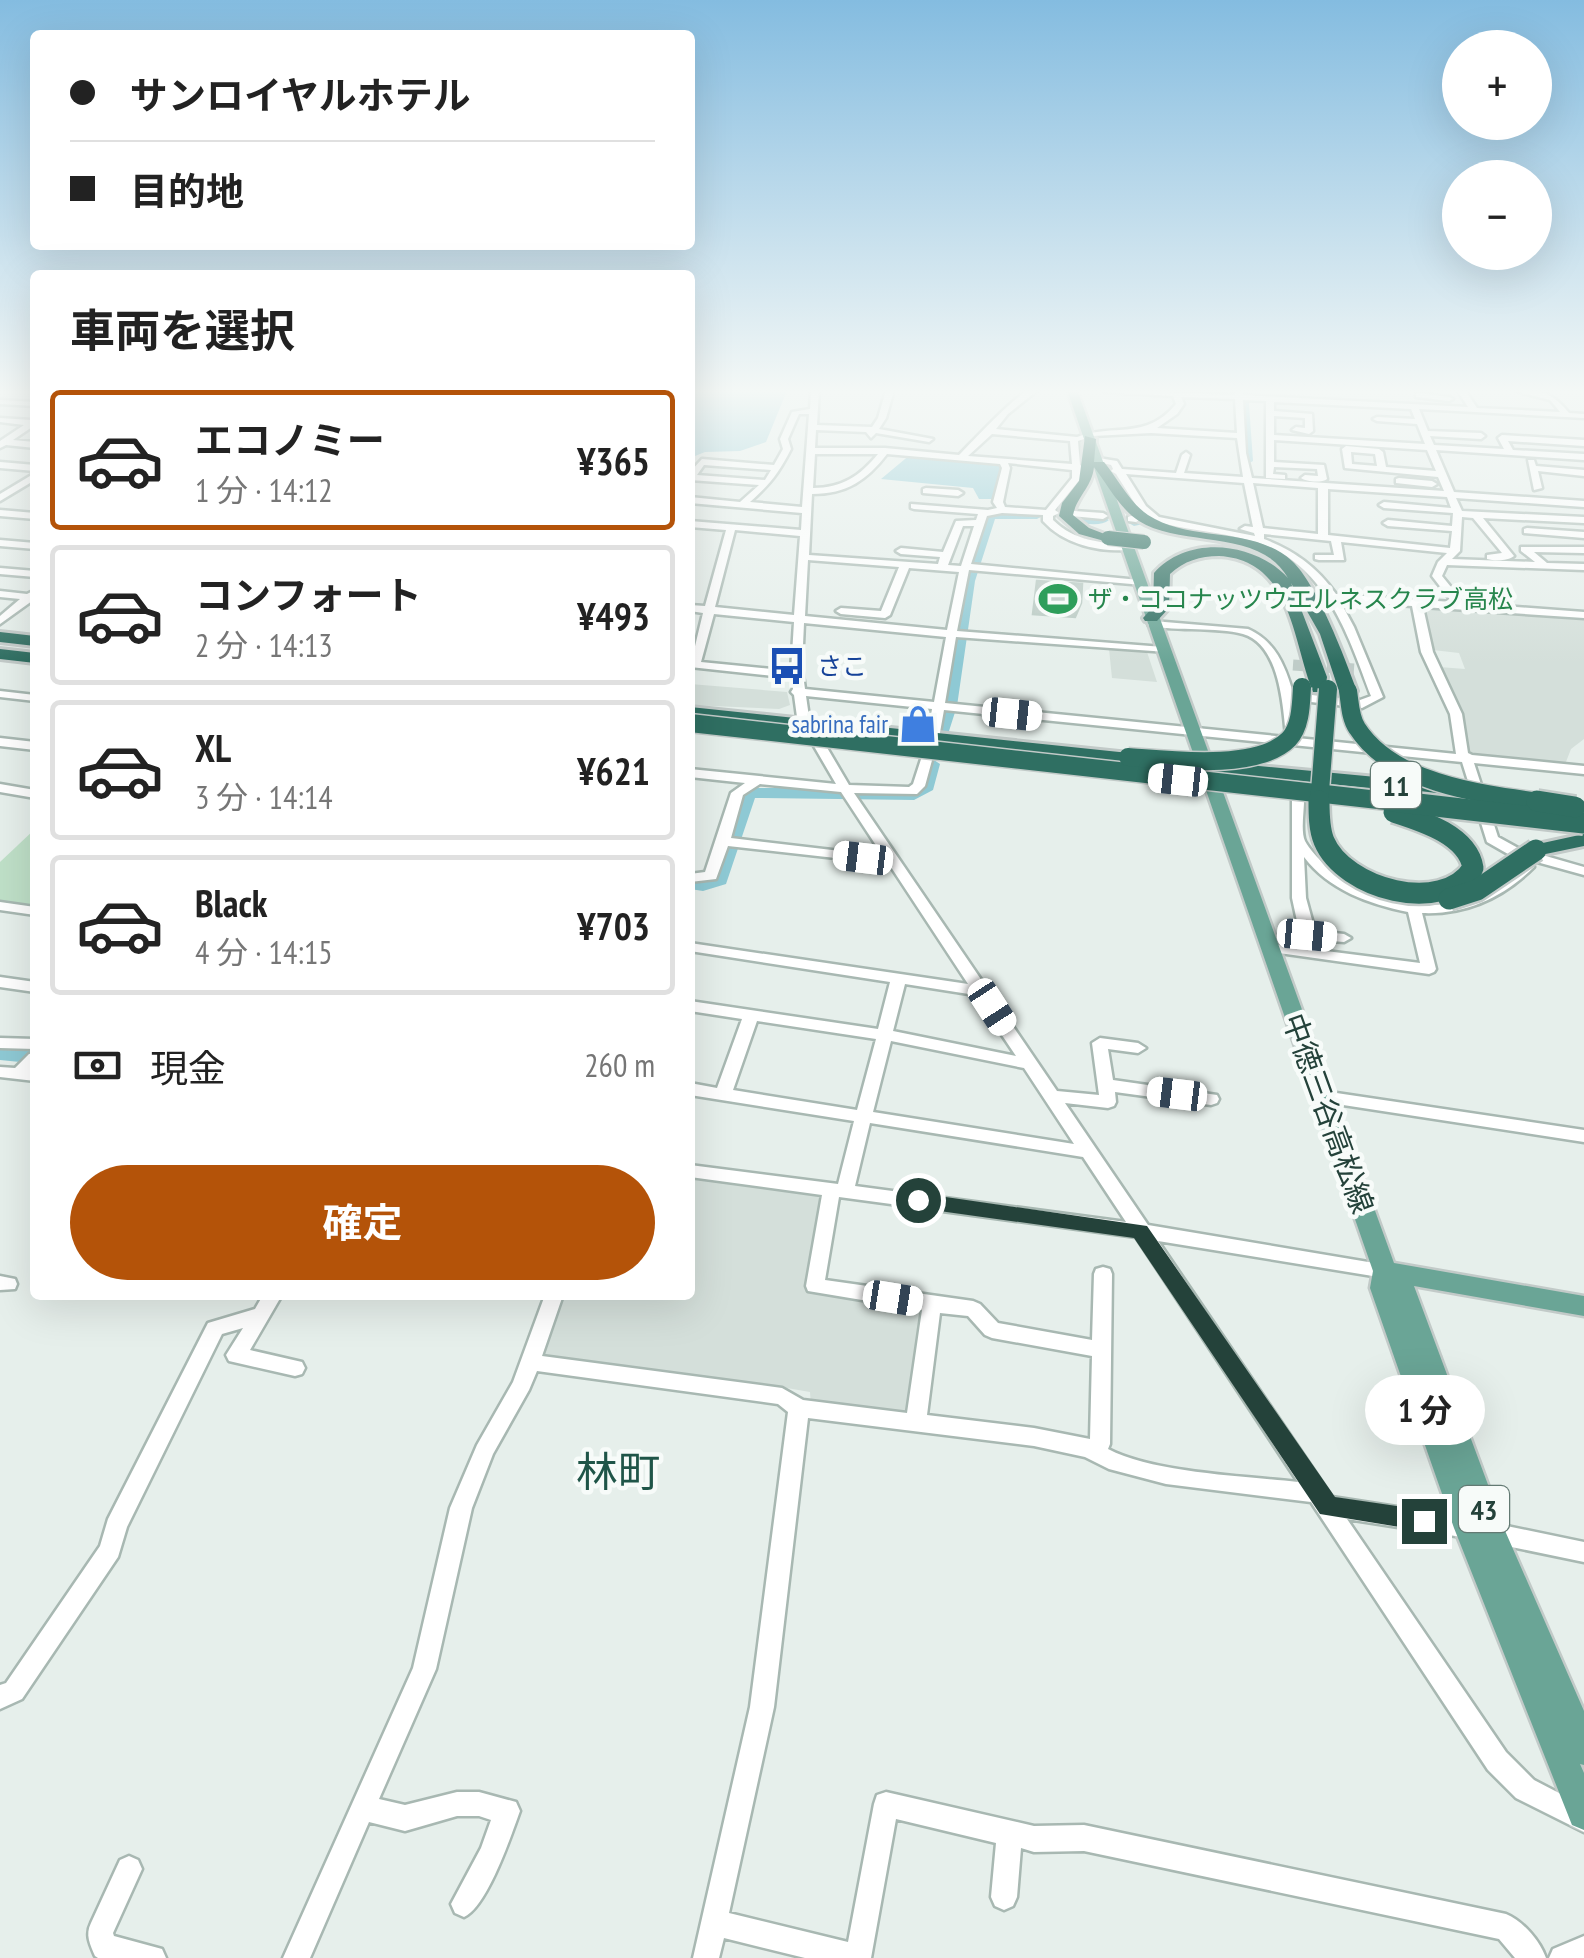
<!DOCTYPE html>
<html lang="ja">
<meta charset="utf-8">
<style>
:root{--surface:#fff;--page:#f6f6f6;--text:#222;--muted:#767676;--line:#e0e0e0;--accent:#b45309}
body{margin:0;font-family:"PT Sans Narrow","Noto Sans JP",sans-serif;background:var(--page);color:var(--text);height:100vh;display:flex;flex-direction:column;font-size:38px;white-space:nowrap}
*{box-sizing:border-box;margin:0}
p{font-size:32px;color:var(--muted)}
.icon{flex:none;width:55px;height:55px;fill:none;stroke:currentColor;stroke-width:2;stroke-linecap:round;stroke-linejoin:round}
.map{position:relative;flex:1;overflow:hidden}
.sheet{position:absolute;left:30px;top:270px;width:665px;height:1030px;display:flex;flex-direction:column;background:var(--surface);border-radius:10px;box-shadow:0 10px 40px #0002}
.sheet>*{flex:none}
.top-card{position:absolute;left:30px;top:30px;width:665px;height:220px;border-radius:10px;box-shadow:0 10px 40px #0002;display:grid;align-content:center;height:220px;padding:0 40px;background:var(--surface)}
.controls{position:absolute;left:1442px;top:30px;display:grid;gap:20px}
.controls a{display:grid;place-items:center;width:110px;height:110px;border-radius:50%;background:var(--surface);box-shadow:0 10px 40px #0002;font-size:50px}
.end{position:absolute;width:45px;height:45px;margin:-22px;border:12px solid #24423a;background:#fff;box-shadow:0 0 0 5px #fff}
.from{border-radius:50%}
.bubble{position:absolute;height:70px;border-radius:35px;background:var(--surface);box-shadow:0 10px 40px #0002;font-size:32px;font-weight:700;line-height:70px;text-align:center}
.car{position:absolute;width:30px;height:60px;margin:-30px -15px;border-radius:12px;box-shadow:0 0 8px 2px #0007;background:linear-gradient(#fff 24%,#345 0 40%,#fff 0 76%,#345 0 86%,#fff 0)}
.top-card b{display:flex;align-items:center;gap:35px;height:95px;font-size:38px}
.top-card b+b{border-top:2px solid var(--line)}
.top-card i{width:25px;height:25px;background:var(--text)}
ul{padding:0;list-style:none}
li{display:flex;align-items:center;gap:30px;height:140px;margin:0 20px 15px;padding:0 20px;border:5px solid var(--line);border-radius:10px}
li div{flex:1}
li b{display:block;font-size:38px}
li em{font-style:normal;font-weight:700}
li.selected{border-color:var(--accent)}
li>.icon{width:90px;height:90px;stroke-width:1.5}
h2{padding:0 40px;font-size:45px;line-height:120px}
.pay{display:flex;align-items:center;gap:25px;height:110px;padding:0 40px;font-size:38px}
.pay p{margin-inline-start:auto}
.cta{display:flex;gap:20px;margin-top:auto;padding:20px 40px}
.cta a{flex:1;height:115px;border-radius:60px;background:var(--accent);color:#fff;font-size:40px;font-weight:700;line-height:115px;text-align:center}
.map>svg:first-child{display:block}
</style>
<div class="map">
<svg width="1584" height="1958" viewBox="0 0 1584 1958">
<rect width="100%" height="100%" fill="#e6efeb"/>
<g fill="#d4dfda">
<path d="M1423,607L1584,620V739L1571,749L1564,767L1466,754L1439,667L1465,669L1459,653L1433,650Z"/>
<path d="M1109,649L1147,652L1157,682L1112,678Z"/>
<path d="M690,684L787,692L790,705L779,709L690,705Z"/>
<path d="M690,1178L824,1196L812,1256L809,1293L924,1308L912,1418L811,1406L810,1392L781,1387L764,1390L543,1356L564,1295H690Z"/>
</g>
<path fill="#bfe0c8" d="M35,829V907L0,902V862Z"/>
<g fill="#8ec9d4">
<path d="M690,390H782L786,393L766,442L740,451L705,452L690,458Z"/>
<path d="M911,454L1001,463L1003,469L995,499H979L973,488L881,479Z"/>
</g>
<g fill="none" stroke-linecap="round" stroke-linejoin="round">
<g fill="#8ec9d4" fill-rule="evenodd">
<path d="M1236,390H1248L1253,461L1246,465L1239,461Z"/>
<path d="M989,511H1037L1044,515L1037,519H995L975,581L957,706L949,731L940,736L931,731L939,706L959,581L982,515Z"/>
<path d="M1073,515L1102,516L1109,520C1101,527 1084,524 1073,521Z"/>
<path d="M1129,519L1148,523L1134,526L1127,522Z"/>
<path d="M931,758L940,764L933,790L914,800L755,798L726,884L703,891L690,889V877L710,876L740,788H911L922,764Z"/>
<path d="M35,1036V1055L20,1062L0,1060V1044L16,1046Z"/>
</g>
</g>
<path fill="#bbcac4" stroke="#b8c9c2" stroke-width="2.5" d="M1037,581L1082,584L1081,603L1075,617L1033,614Z"/>
<g fill="none" stroke-linecap="round" stroke-linejoin="round">
<path stroke="#bfccc8" stroke-width="11" stroke-dasharray="11 6" stroke-linecap="butt" d="M1293,665L1354,669"/>
<g stroke="#a8b8b2" stroke-width="5">
<g id="minor">
<path d="M811,390H819L817,425L872,427L878,418L886,390H894L886,418L879,429L933,439L929,442L876,433L871,438L866,432L816,430L815,448H885L959,455C972,442 1016,394 1030,390C1033,389 1035,390 1038,390L1008,414L996,429L1077,437C1113,423 1146,441 1176,404L1173,396L1105,392L1101,390L1235,395V390H1243V395L1468,407L1457,390H1465L1477,408L1560,412L1550,400L1515,391C1539,387 1554,394 1569,413L1584,414V418L1419,409L1428,431L1481,433L1485,436L1481,439L1430,436L1434,445L1504,449L1498,438L1502,435L1584,440V446L1508,441L1513,450L1584,454V460L1436,450L1454,492L1584,501V507L1456,498L1462,511L1584,517V523L1483,518L1514,556C1508,561 1495,561 1487,559V555L1502,553L1473,518L1462,517L1460,551L1452,559L1535,562L1521,551V547H1584V553L1534,552L1547,563L1584,564V570L1447,565L1442,576L1464,603L1584,612V618L1423,607L1433,652L1462,714L1468,753L1472,755L1584,766V774L1474,763L1498,837L1518,848L1584,867V875L1508,854L1487,842L1462,762L944,710L939,738L933,742L927,738L932,709L806,696L809,717L849,785L909,787L913,784L924,750L928,749L934,753L925,786L917,794L854,793L1057,1091L1099,1095L1092,1043L1100,1038L1138,1043L1146,1048L1138,1053L1108,1049L1113,1080L1217,1095L1219,1099L1217,1103L1211,1105L1115,1092L1116,1102L1114,1106L1108,1108L1065,1103L1148,1225L1392,1266L1394,1271L1392,1276L1385,1278L1158,1241L1332,1497L1468,1518L1584,1542V1562L1468,1538L1347,1519L1506,1752L1534,1780L1584,1806V1832L1516,1798L1488,1770L1311,1502L1166,1484L1109,1469L1085,1457L1034,1446L808,1418L774,1707L729,1913L848,1942L874,1804L877,1795L886,1792L1034,1826L1084,1825L1506,1914C1523,1921 1540,1941 1546,1958H1515L1499,1939L1084,1851L1034,1852L1021,1848L1017,1897L1013,1906L1004,1910L995,1906L991,1897L996,1843L896,1819L871,1958H805L724,1938L719,1958H693L750,1707L788,1412L778,1404L537,1371L529,1390L493,1454L472,1508L436,1669L379,1799L405,1805L457,1792H479L516,1802L520,1811C511,1836 487,1907 464,1917L455,1913L451,1904L481,1848L491,1820L479,1816H457L405,1831L369,1822L310,1958H283L413,1668L450,1508L477,1445L513,1382L545,1295H563L542,1356L782,1388L803,1400L907,1413L922,1310L808,1291L806,1286L822,1195L690,1177V1165L838,1184L854,1121L690,1095V1083L717,1088L742,1019L690,1011V1001L878,1029L890,982L690,951V943L968,984L889,864L728,846L716,879L690,882V874L705,872L731,793L745,783L690,777V769L836,784L797,717L794,695L791,692L793,689L792,678L690,667L703,613L690,611V605L705,606L726,530L690,527V521L801,530L802,513L690,503V497L740,502L759,485L690,480V472L702,459L774,465L783,449L780,439L792,412L810,409ZM1181,397L1235,399L1237,433L1157,428L1177,414L1184,404ZM1243,400L1266,401V478L1285,479V475L1273,474L1274,467L1317,469L1318,476L1305,475L1301,478C1306,482 1322,483 1327,479L1324,465L1274,462V440L1427,450L1436,471L1386,467L1383,452L1379,449L1346,446L1342,449L1345,468L1438,477L1444,491L1252,478L1246,453ZM1274,402L1411,409L1415,419L1377,417L1373,419L1377,421L1417,424L1425,444L1274,435V416L1305,418V428L1296,427L1292,430L1309,434L1313,431L1312,414L1274,411ZM799,414H809L802,507L750,502C771,483 778,474 791,449L788,439ZM1151,433L1237,438L1243,477L1184,473L1190,455L1186,452L1182,455L1176,473L1122,469L1117,461L1098,458L1094,461L1111,465L1113,469L1111,471L1116,474L1139,510L1153,521C1186,530 1220,532 1253,541C1325,562 1347,632 1371,696L1360,700L1293,693C1285,665 1275,641 1248,629L1153,621L1148,624L1149,626C1178,631 1216,627 1243,634C1280,645 1283,706 1286,737L945,703L956,637L1167,652V648L1163,647L957,631L969,570L1143,585V581L1139,580L971,564L987,516L1002,513L1043,515V521C1065,545 1099,552 1130,550V546C1102,542 1075,542 1053,520V516L1059,513L1055,510L1081,478V471L1085,468L1080,465L1078,441L1093,436ZM992,434L1070,441L1072,464L968,456ZM1351,452L1375,454L1377,466L1352,464ZM815,454H878C860,476 842,488 813,488ZM887,454L1000,464L1002,468L993,502L997,508L988,510L911,504V508L914,509L978,514L976,520L956,521L943,552L901,548L896,551L901,554L940,557L938,564L809,555L812,494C847,494 867,480 887,454ZM1008,463L1072,470V478L1046,510L1005,507L1003,502L1010,468ZM704,465L771,470L765,480L697,475ZM1126,474L1244,483L1253,527L1245,526L1240,529L1254,533L1255,536L1159,517L1146,506ZM1253,483L1318,488V534L1263,528ZM1328,489L1447,497L1451,508L1384,502L1379,505L1384,508L1453,513L1452,526L1388,520L1383,523L1388,526L1452,531L1450,548L1328,535ZM963,526H974L961,566L948,565ZM735,530L800,536L794,615L715,607ZM1264,534L1331,541L1334,555H1315V559L1319,560H1344L1341,542L1447,553L1438,562L1432,576L1452,602L1336,594C1317,567 1295,551 1264,539ZM808,560L899,567L881,611L841,608L836,611L841,614L885,618L890,615L909,568L959,572L947,630L805,616ZM1340,601L1412,606L1421,652L1450,714L1456,754L1297,738L1294,700L1362,708L1383,697L1354,627ZM714,614L794,622L791,671L701,662ZM804,623L946,637L934,702L805,689L802,667ZM760,784L841,792L883,856L731,838L743,795ZM905,984L975,995L1016,1056L893,1031ZM757,1021L876,1039L857,1110L733,1090ZM891,1041L1024,1068L1074,1144L873,1112ZM870,1123L1083,1157L1126,1222L855,1186ZM839,1197L1136,1237L1298,1482C1244,1476 1154,1473 1108,1449L1110,1444L1112,1274L1110,1269L1103,1267L1096,1269L1094,1274L1092,1340L998,1323L980,1304L973,1301L825,1280ZM940,1313L968,1316L985,1335L992,1338L1092,1356L1090,1439L1034,1428L927,1415Z"/>
<path d="M1419,393L1449,397L1453,399L1449,401L1416,397V393Z"/>
<path d="M0,400L35,402V406L0,404Z"/>
<path d="M0,418L31,420L35,419V425L13,440L35,442V448L6,445L0,448V441L24,425L0,422Z"/>
<path d="M1528,460H1534L1536,466L1584,470V476L1538,471L1542,488L1534,490Z"/>
<path d="M0,462L35,465V471L0,468Z"/>
<path d="M35,473V480L0,501V494Z"/>
<path d="M1399,478L1432,481L1437,484L1432,487L1396,483V479Z"/>
<path d="M926,488L958,490L963,493L958,496L923,493V489Z"/>
<path d="M0,510L35,513V519L0,516Z"/>
<path d="M1074,511L1103,513L1108,516L1103,519L1071,516V512Z"/>
<path d="M1131,516L1139,517L1141,519L1136,522L1128,521V517Z"/>
<path d="M1527,528L1584,532V538L1524,533V529Z"/>
<path d="M0,540L35,543V549L0,546Z"/>
<path d="M0,568L35,571V577L0,574Z"/>
<path d="M35,590V601H32L0,624V616L20,599L0,597V591L27,594Z"/>
<path d="M0,691L35,695V701L0,697Z"/>
<path d="M0,738L35,742V750L0,746Z"/>
<path d="M0,784L35,790V798L0,792Z"/>
<path d="M1298,790L1304,794C1305,807 1300,830 1305,841C1309,849 1319,859 1325,865C1365,899 1421,915 1472,898C1491,891 1514,863 1532,864L1534,867C1504,897 1466,915 1422,913L1436,969L1434,972L1429,974L1264,951L1262,948L1264,945L1269,944L1310,949L1300,935L1292,898V794ZM1304,857C1329,890 1369,904 1408,912L1420,963L1326,951L1319,940L1344,942L1351,938L1344,934L1315,931L1306,898Z"/>
<path d="M0,902L35,907V915L0,910Z"/>
<path d="M0,977L35,982V992L0,987Z"/>
<path d="M0,1038L35,1039V1049L0,1048Z"/>
<path d="M35,1053V1067L32,1070L35,1071V1081L0,1077V1067L15,1068L29,1054Z"/>
<path d="M1323,1091L1584,1130V1142L1317,1101L1315,1097L1317,1093Z"/>
<path d="M0,1276L15,1279L17,1284L15,1289L0,1290Z"/>
<path d="M263,1295H282L250,1350L302,1362L305,1368L302,1374L295,1376L229,1361L226,1355L243,1328L222,1334L127,1527L118,1557L22,1699L0,1709V1685L6,1683L100,1546L108,1519L208,1323L255,1309Z"/>
<path d="M129,1856L138,1860L142,1869L113,1933L114,1936L162,1949L166,1958H98L95,1956C90,1944 85,1935 91,1923L120,1860Z"/>
<path d="M1584,1936V1958H1549L1553,1949Z"/>
</g>
</g>
<g stroke="#c2cac8" stroke-width="5">
<path id="major" d="M1067,390H1077L1394,1263L1584,1296V1316L1414,1286L1506,1533L1584,1711V1765L1580,1764L1584,1773V1830L1572,1825L1454,1528L1370,1288L1373,1271Z"/>
</g>
<g stroke="#c2cac8" stroke-width="6">
<g id="highway">
<path d="M1085,436L1096,439L1094,462H1104C1117,478 1131,504 1148,515C1191,543 1252,525 1292,561C1317,584 1345,658 1357,691L1354,695H1342L1339,691L1320,634L1291,583L1327,677L1325,692H1313C1292,640 1292,560 1219,556C1200,556 1184,561 1170,574L1169,608L1157,621H1145L1143,618L1153,607L1154,573C1188,534 1255,542 1288,578C1260,528 1182,548 1139,521C1121,510 1107,484 1094,467C1092,487 1077,496 1073,515L1089,528L1115,538L1108,542L1079,534L1059,516L1062,503L1079,481Z"/>
<path d="M0,632L35,636V646L0,642Z"/>
<path d="M0,649L35,653V663L0,659Z"/>
<path d="M690,707L1148,755L1157,761L1148,767L690,717Z"/>
<path d="M1195,760L1461,785L1471,791L1461,797L1188,770L1186,766Z"/>
<path d="M1584,834V846L1536,856L1526,850L1529,846Z"/>
</g>
</g>
<use href="#minor" fill="#fff" fill-rule="evenodd"/>
<use href="#major" fill="#6aa596" fill-rule="evenodd"/>
<use href="#highway" fill="#2f6f62" fill-rule="evenodd"/>
<g stroke="#c2cac8" stroke-width="16" stroke-linecap="butt">
<path id="highway-bridge-far2" d="M1108,538L1144,542"/>
</g>
<g stroke="#c2cac8" stroke-width="21" stroke-linecap="butt">
<g id="highway-bridge-far1">
<path d="M1348,691C1350,703 1350,718 1357,728C1395,787 1491,795 1554,804"/>
<path d="M690,723L1414,804"/>
<path d="M1128,757C1169,760 1258,771 1289,739C1301,726 1301,704 1302,687"/>
<path d="M1319,804L1328,689"/>
</g>
</g>
<g stroke="#c2cac8" stroke-width="26" stroke-linecap="butt">
<g id="highway-bridge">
<path d="M1319,801C1319,814 1319,829 1324,841C1344,889 1443,916 1473,868C1468,835 1422,821 1394,812"/>
<path d="M1392,801L1584,823"/>
<path d="M1537,801L1575,807"/>
<path d="M1449,899L1477,890L1536,850"/>
</g>
</g>
<use href="#highway-bridge-far2" stroke="#2f6f62" stroke-width="14"/>
<use href="#highway-bridge-far1" stroke="#2f6f62" stroke-width="18"/>
<use href="#highway-bridge" stroke="#2f6f62" stroke-width="21"/>
</g>
<linearGradient id="sky" x2="0" y2="1"><stop stop-color="#84bce0"/><stop offset="0.59" stop-color="#f4f8f6"/><stop offset="1" stop-color="#f4f8f6" stop-opacity="0"/></linearGradient>
<rect width="1584" height="664" fill="url(#sky)"/>
<path fill="#24423a" d="M918,1193L1147,1226L1335,1497L1424,1510L1433,1513L1436,1521L1433,1528L1424,1531L1320,1514L1134,1238L918,1208L909,1200Z"/>
<defs>
<g id="stadium-bare" transform="scale(3)"><path d="M0-5a6.5 5 0 1 0 0 10a6.5 5 0 1 0 0-10ZM-3.5-1.8h7v3.6h-7Z" fill="#2e9e5b" stroke="#f7fbf9" stroke-width="2.5" paint-order="stroke"/></g>
<g id="bus-bare" transform="scale(3)"><path d="M-5-6H5V4H4V6H2V4H-2V6H-4V4H-5ZM-3.5-4V0h7V-4ZM-3.5 1.2v1.5H-2V1.2ZM2 1.2v1.5H3.5V1.2Z" fill="#1a4fb4" stroke="#f7fbf9" stroke-width="2.5" paint-order="stroke"/></g>
<g id="shop-bare" transform="scale(3)"><path d="M-5-2.5h2.3a2.7 3.5 0 0 1 5.4 0H5L5.5 6h-11ZM-1.5-2.5h3a1.5 2.3 0 0 0-3 0Z" fill="#3f7fe0" stroke="#f7fbf9" stroke-width="2.5" paint-order="stroke"/></g>
</defs>
<g fill-rule="evenodd">
<use href="#stadium-bare" x="1058" y="599"/>
<use href="#bus-bare" x="787" y="666"/>
<use href="#shop-bare" x="918" y="724"/>
</g>
<g text-anchor="middle" dominant-baseline="central" stroke-width="9" stroke-linejoin="round" paint-order="stroke">
<g font-size="25" fill="#27864d" stroke="#f7fbf9" text-anchor="start">
<text x="1088" y="599">ザ・ココナッツウエルネスクラブ高松</text>
</g>
<g font-size="25" fill="#164399" stroke="#f7fbf9" text-anchor="start">
<text x="817" y="666">さこ</text>
</g>
<g font-size="25" fill="#366cbe" stroke="#f7fbf9" text-anchor="end">
<text x="888" y="724">sabrina fair</text>
</g>
<g fill="#f7fbf9" stroke="#637a73" stroke-width="2.5">
<rect x="1371" y="762" width="50" height="46" rx="8"/>
<rect x="1459" y="1486" width="50" height="46" rx="8"/>
</g>
<g font-size="28" font-weight="bold" fill="#24423a">
<text x="1396" y="785">11</text>
<text x="1484" y="1509">43</text>
</g>
<g font-size="30" fill="#24423a" stroke="#f7fbf9">
<text transform="translate(1329 1113) rotate(70)">中徳三谷高松線</text>
</g>
<g font-size="42" fill="#1f5548" stroke="#f7fbf9">
<text x="618" y="1471">林町</text>
</g>
</g>
</svg>
<div class="controls">
<a>+</a>
<a>−</a>
</div>
<i class="end from" style="left:918px;top:1200px"></i>
<i class="end" style="left:1424px;top:1521px"></i>
<div class="bubble" style="left:1365px;top:1375px;width:120px">1 分</div>
<i class="car" style="left:1012px;top:714px;rotate:96deg"></i>
<i class="car" style="left:1178px;top:780px;rotate:276deg"></i>
<i class="car" style="left:863px;top:858px;rotate:277deg"></i>
<i class="car" style="left:1307px;top:935px;rotate:95deg"></i>
<i class="car" style="left:992px;top:1007px;rotate:147deg"></i>
<i class="car" style="left:1177px;top:1094px;rotate:277deg"></i>
<i class="car" style="left:893px;top:1298px;rotate:99deg"></i>
<div class="top-card">
<b><i class="from"></i>サンロイヤルホテル</b>
<b><i></i>目的地</b>
</div>
<section class="sheet">
<h2>車両を選択</h2>
<ul>
<li class="selected"><svg class="icon" aria-label="car" viewBox="0 0 24 24"><path d="M5 17H2v-5l4-1 3-4h7l3 4 3 1v5h-3M9 17h6M6 11h13"/><circle cx="7" cy="17" r="2"/><circle cx="17" cy="17" r="2"/></svg><div><b>エコノミー</b><p>1 分 · 14:12</p></div><em>¥365</em></li>
<li><svg class="icon" aria-label="car" viewBox="0 0 24 24"><path d="M5 17H2v-5l4-1 3-4h7l3 4 3 1v5h-3M9 17h6M6 11h13"/><circle cx="7" cy="17" r="2"/><circle cx="17" cy="17" r="2"/></svg><div><b>コンフォート</b><p>2 分 · 14:13</p></div><em>¥493</em></li>
<li><svg class="icon" aria-label="car" viewBox="0 0 24 24"><path d="M5 17H2v-5l4-1 3-4h7l3 4 3 1v5h-3M9 17h6M6 11h13"/><circle cx="7" cy="17" r="2"/><circle cx="17" cy="17" r="2"/></svg><div><b>XL</b><p>3 分 · 14:14</p></div><em>¥621</em></li>
<li><svg class="icon" aria-label="car" viewBox="0 0 24 24"><path d="M5 17H2v-5l4-1 3-4h7l3 4 3 1v5h-3M9 17h6M6 11h13"/><circle cx="7" cy="17" r="2"/><circle cx="17" cy="17" r="2"/></svg><div><b>Black</b><p>4 分 · 14:15</p></div><em>¥703</em></li>
</ul>
<div class="pay"><svg class="icon" aria-label="cash" viewBox="0 0 24 24"><path d="M3 7h18v10H3z"/><circle cx="12" cy="12" r="2"/></svg>現金<p>260 m</p></div>
<div class="cta"><a>確定</a></div>
</section>
</div>
